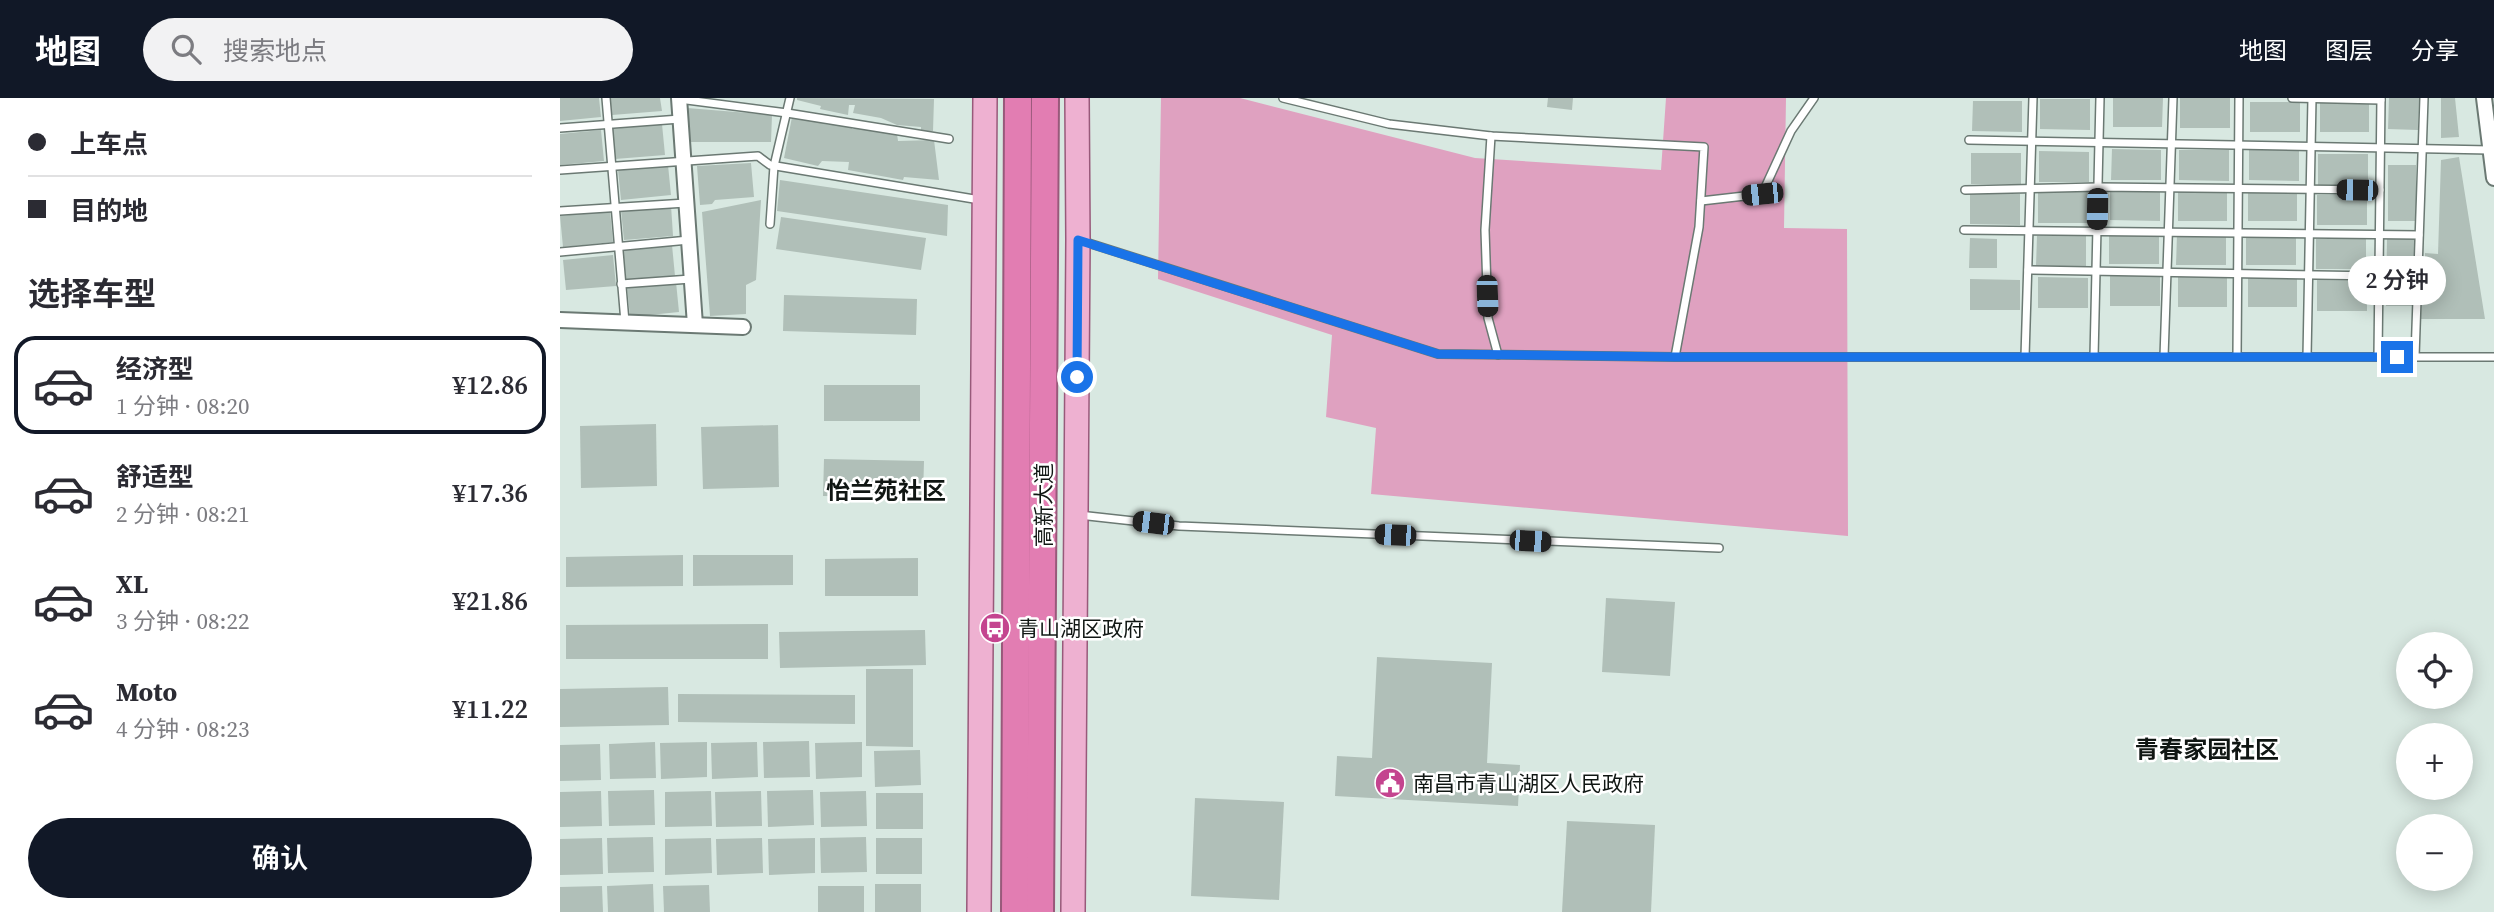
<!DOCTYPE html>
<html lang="zh">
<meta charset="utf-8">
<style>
:root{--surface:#fff;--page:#f2f2f3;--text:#2b2b33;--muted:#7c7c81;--line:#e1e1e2;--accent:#111827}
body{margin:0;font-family:"Source Serif 4","Noto Sans SC",serif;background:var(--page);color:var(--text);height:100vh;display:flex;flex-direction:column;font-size:26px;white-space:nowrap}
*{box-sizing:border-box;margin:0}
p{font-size:23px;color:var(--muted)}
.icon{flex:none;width:38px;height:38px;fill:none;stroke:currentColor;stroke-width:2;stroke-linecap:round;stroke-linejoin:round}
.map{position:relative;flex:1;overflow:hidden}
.details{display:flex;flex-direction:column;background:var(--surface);width:560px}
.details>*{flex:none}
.hud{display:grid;align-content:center;height:154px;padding:0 28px;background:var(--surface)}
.buttons{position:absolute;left:1836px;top:534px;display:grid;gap:14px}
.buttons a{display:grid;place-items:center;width:77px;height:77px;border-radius:50%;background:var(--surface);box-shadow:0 4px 18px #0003;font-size:35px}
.end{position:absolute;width:32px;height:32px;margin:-16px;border:9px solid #1a73e8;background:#fff;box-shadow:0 0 0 4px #fff}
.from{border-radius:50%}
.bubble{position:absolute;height:49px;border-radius:24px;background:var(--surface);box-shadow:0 4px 18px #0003;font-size:23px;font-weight:600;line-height:49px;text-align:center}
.car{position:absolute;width:21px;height:42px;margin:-21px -10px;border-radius:9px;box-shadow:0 0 5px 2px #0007;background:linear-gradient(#222 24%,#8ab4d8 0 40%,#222 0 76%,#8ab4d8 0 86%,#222 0)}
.hud b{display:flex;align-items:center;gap:24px;height:66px;font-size:26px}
.hud b+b{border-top:2px solid var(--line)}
.hud i{width:18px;height:18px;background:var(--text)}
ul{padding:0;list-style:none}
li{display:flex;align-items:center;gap:21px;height:98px;margin:0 14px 10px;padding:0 14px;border:4px solid transparent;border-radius:21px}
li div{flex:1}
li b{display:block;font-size:26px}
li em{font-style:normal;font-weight:600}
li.active{border-color:var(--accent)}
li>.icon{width:63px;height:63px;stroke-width:1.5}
h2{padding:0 28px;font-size:32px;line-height:84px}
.button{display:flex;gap:14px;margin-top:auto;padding:14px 28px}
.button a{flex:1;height:80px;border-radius:42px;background:var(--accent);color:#fff;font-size:28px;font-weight:600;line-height:80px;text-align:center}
header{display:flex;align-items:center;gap:42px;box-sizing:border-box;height:98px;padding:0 35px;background:var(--accent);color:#fff}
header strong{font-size:33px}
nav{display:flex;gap:38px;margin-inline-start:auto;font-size:24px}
.search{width:490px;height:63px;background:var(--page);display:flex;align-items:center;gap:18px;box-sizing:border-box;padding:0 24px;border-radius:38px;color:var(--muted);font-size:26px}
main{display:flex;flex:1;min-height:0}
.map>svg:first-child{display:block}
</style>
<header>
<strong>地图</strong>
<div class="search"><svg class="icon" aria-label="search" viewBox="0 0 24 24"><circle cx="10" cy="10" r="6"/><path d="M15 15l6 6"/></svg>搜索地点</div>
<nav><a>地图</a><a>图层</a><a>分享</a></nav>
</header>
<main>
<section class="details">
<div class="hud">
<b><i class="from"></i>上车点</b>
<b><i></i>目的地</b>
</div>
<h2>选择车型</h2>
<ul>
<li class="active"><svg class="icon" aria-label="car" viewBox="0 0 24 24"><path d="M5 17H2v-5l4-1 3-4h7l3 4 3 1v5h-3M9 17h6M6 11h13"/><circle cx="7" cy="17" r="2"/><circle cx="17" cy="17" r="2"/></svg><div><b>经济型</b><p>1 分钟 · 08:20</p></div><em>¥12.86</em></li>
<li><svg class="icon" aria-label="car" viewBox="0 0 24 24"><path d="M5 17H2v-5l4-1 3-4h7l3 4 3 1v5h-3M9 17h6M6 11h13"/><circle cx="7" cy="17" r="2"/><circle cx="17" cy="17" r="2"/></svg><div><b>舒适型</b><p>2 分钟 · 08:21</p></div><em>¥17.36</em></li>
<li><svg class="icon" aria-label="car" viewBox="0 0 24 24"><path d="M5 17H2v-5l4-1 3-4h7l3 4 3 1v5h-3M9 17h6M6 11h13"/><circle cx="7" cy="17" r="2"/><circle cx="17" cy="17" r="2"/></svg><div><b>XL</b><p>3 分钟 · 08:22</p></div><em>¥21.86</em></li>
<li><svg class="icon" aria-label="car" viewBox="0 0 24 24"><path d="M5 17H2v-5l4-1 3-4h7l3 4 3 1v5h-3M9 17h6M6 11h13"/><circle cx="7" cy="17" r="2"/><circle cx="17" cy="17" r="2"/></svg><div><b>Moto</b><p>4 分钟 · 08:23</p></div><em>¥11.22</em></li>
</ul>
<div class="button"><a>确认</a></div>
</section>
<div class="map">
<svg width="1934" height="814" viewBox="0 0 1934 814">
<rect width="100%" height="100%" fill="#d8e8e1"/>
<path fill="#dfa1c0" d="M601,0H680L915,60L1101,72L1106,0H1226L1224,130L1287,131L1288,438L811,396L816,330L766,319L772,237L598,181Z"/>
<g fill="#b0bfb8">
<path d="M0,0H39L41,19L0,23Z"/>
<path d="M50,0H100L102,13L52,17Z"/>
<path d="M237,0L374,1L373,33H361V29L337,27L321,20L293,15L295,7H289L288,17L260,11L261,8L237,2Z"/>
<path d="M988,0H1013L1012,12L987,9Z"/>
<path d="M1553,0H1603L1602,29H1553Z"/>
<rect x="1620" y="0" width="50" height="30"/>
<path d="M1829,0H1859L1858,32L1828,31Z"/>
<path d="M1881,0H1895L1899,39L1881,40Z"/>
<path d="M1480,1H1530V32L1480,31Z"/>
<path d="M1413,3H1462V34L1412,33Z"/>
<rect x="1690" y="4" width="50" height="30"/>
<rect x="1760" y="4" width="49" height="30"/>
<path d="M127,10L212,17L211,44H127Z"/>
<path d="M232,19L263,22V26L292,28V31H312L337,36L338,43L374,42L379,82L344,79L343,82L288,72L289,64L262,63L258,68L224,60Z"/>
<path d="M102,26L105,57L55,61L52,31Z"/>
<path d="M41,32L44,63L0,67V36Z"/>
<path d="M1552,51L1601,52V82H1551Z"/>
<path d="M1619,52H1669V83L1619,82Z"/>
<path d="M1689,52H1739V83L1689,82Z"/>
<path d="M1479,53L1529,54V84H1479Z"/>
<rect x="1411" y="55" width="50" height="31"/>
<rect x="1758" y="56" width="50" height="31"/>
<path d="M1899,59L1925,221H1860L1861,203L1878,198V176H1865V155L1878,156L1881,62Z"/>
<path d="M191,65L194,99L155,102L152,106L140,107L137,68Z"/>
<path d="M108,67L111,97L61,102L58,72Z"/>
<rect x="1828" y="67" width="28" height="56"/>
<path d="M220,82L388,107L387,138L217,113Z"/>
<path d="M1550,92H1600V123L1550,122Z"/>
<path d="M1618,92L1667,93V123H1618Z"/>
<path d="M1688,92L1737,93V123H1688Z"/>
<rect x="1478" y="94" width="50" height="31"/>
<path d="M1410,96H1460V127L1410,126Z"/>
<rect x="1757" y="97" width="50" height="30"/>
<path d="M201,102L196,182L186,187V216L150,218L142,114Z"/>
<path d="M111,107L113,138L64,142L61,112Z"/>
<path d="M50,113L53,144L3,149L0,118Z"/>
<path d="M221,119L366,140L361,172L216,151Z"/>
<rect x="1549" y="136" width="50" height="30"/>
<path d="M1617,136L1666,137V167H1616Z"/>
<path d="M1686,136L1736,137V167H1686Z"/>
<path d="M1477,138H1526V169L1476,168Z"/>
<path d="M1410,140L1437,141V170H1409Z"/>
<path d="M1827,140L1854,141L1853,208H1826Z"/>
<rect x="1756" y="141" width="50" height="30"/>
<path d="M112,147L115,178L66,183L63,152Z"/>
<path d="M53,157L56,188L6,192L3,162Z"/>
<path d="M1550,177L1600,178V208H1550Z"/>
<rect x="1618" y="178" width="49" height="31"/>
<rect x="1688" y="178" width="49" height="31"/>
<path d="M1478,179L1528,180V210H1478Z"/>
<path d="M1410,181L1460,182V212H1410Z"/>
<path d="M1757,182L1807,183V213H1757Z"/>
<path d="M116,184L119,214L70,219L67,189Z"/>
<path d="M224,197L357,201L356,237L223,233Z"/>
<rect x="264" y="287" width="96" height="36"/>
<path d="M96,326L97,388L21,390L20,328Z"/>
<path d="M218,327L219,389L143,391L141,329Z"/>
<path d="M264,361L364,363L363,399L263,398Z"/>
<path d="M123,457V488L6,489V459Z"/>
<path d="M133,457H233V487L133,488Z"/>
<path d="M358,460V498H265V461Z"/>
<path d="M1046,500L1115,504L1110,578L1042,574Z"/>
<path d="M208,526V561H6V527Z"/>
<path d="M365,532L366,567L220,570L219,534Z"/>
<path d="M817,559L932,565L927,665L960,667L958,708L775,698L777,658L812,660Z"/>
<path d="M306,571H353V649L306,648Z"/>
<path d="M108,589L109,627L0,629V591Z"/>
<path d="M118,596L295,597V626L118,624Z"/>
<path d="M249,643L250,679L204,680L203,644Z"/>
<path d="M95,644L96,680L50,681L49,646Z"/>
<path d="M147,644V679L101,681L100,645Z"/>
<path d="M197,644L198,679L152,681L151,645Z"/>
<path d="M302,644V679L256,681L255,645Z"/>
<path d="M40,646L41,682L0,683V647Z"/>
<path d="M360,652L361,687L315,689L314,653Z"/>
<path d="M94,692L95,727L49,728L48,693Z"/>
<path d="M253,692L254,727L208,729L207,693Z"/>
<path d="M41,693L42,728L0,729V694Z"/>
<path d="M151,693L152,728L105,729V694Z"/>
<path d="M201,693L202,728L156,729L155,694Z"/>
<path d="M306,693L307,728L261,729L260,694Z"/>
<rect x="316" y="695" width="47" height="36"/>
<path d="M635,700L724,704L719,802L631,798Z"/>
<path d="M1007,723L1095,727L1091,814H1002Z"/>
<path d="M93,739L94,774L48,775L47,740Z"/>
<path d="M306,739L307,774L261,775L260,740Z"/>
<path d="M42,740L43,776L0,777V741Z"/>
<path d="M151,740L152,775L105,777V741Z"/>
<path d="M202,740L203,775L157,777L156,741Z"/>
<path d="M255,740V775L209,777L208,741Z"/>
<rect x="316" y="740" width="46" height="36"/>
<path d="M93,786L94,814H48L47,788Z"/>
<rect x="315" y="786" width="46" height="28"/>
<path d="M149,787L150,814H104L103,788Z"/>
<path d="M42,788L43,814H0V789Z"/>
<rect x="258" y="788" width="46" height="26"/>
</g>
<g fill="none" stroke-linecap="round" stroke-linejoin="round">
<g stroke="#6b7973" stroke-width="10">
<g id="lane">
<path d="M46,0L65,224"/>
<path d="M723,0L829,26L931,38L1144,49L1139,129L1115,259"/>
<path d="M1732,0L1821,2"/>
<path d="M119,1L227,15L389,41"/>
<path d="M0,30L120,21"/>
<path d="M931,38L925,132L928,220L938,257"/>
<path d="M1409,42L1930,52"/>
<path d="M0,72L198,58L210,67L420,102"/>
<path d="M1405,92L1538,89L1820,92"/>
<path d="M1141,103L1202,96L1231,33L1254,0"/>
<path d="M0,113L126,105"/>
<path d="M210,126L214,68L230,0"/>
<path d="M1404,132L1859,137"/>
<path d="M522,143L878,256L1115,259H1934"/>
<path d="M0,154L129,142"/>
<path d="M1468,172L1819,178"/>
<path d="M61,186L131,181"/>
<path d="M1465,259L1473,0"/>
<path d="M1534,259L1540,0"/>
<path d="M1604,259L1613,0"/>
<path d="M1677,259L1679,0"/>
<path d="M1747,259L1752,0"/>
<path d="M1818,259L1821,0"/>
<path d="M1855,259L1864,0"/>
<path d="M519,417L619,428L1159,450"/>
</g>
</g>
<g stroke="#6b7973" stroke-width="18">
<g id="street">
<path d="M119,0L135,227"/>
<path d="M1924,0L1934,80"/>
<path d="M0,222L183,229"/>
</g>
</g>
<g stroke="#98597a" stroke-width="26">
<g id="primary">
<path d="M419,814L425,0"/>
<path d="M513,814L518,142L517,0"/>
</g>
</g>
<g stroke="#98597a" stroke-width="30">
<g id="highway">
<path d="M455,814L458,0"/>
<path d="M480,814L485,0"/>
</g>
</g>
<use href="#lane" stroke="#fff" stroke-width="7"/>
<use href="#street" stroke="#fff" stroke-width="14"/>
<use href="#primary" stroke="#eeb1d1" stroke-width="23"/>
<use href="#highway" stroke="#e27db2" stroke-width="26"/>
</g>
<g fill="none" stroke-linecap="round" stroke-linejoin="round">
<path stroke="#1a73e8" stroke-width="9" d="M517,279L518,142L878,256L1115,259H1837"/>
</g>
<defs>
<g id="bus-disc" transform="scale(1.575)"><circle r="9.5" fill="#c4448f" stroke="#fff"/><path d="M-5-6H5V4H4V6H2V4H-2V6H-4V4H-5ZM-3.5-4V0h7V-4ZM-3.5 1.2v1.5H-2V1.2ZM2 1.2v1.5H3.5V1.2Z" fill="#fff"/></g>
<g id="civic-disc" transform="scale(1.575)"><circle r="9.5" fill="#c4448f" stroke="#fff"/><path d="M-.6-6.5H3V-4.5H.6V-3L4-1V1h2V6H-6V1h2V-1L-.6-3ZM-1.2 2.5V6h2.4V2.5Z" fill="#fff"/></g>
</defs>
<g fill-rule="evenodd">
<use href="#bus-disc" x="435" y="530"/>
<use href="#civic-disc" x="830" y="685"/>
</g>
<g text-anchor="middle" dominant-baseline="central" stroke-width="5" stroke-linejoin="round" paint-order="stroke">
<g font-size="21" fill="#101613" stroke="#fff">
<text transform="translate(483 407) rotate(-90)">高新大道</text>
</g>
<g font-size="21" fill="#101613" stroke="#fff" text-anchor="start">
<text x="458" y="530">青山湖区政府</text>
<text x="853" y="685">南昌市青山湖区人民政府</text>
</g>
<g font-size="24" font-weight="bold" fill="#101613" stroke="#fff">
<text x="326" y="392">怡兰苑社区</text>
<text x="1647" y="651">青春家园社区</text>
</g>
</g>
</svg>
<div class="buttons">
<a><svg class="icon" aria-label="locate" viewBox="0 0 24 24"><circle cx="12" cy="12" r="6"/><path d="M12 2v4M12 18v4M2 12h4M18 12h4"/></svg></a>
<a>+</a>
<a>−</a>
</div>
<i class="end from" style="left:517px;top:279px"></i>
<i class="end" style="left:1837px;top:259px"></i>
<div class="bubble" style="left:1788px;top:158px;width:98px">2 分钟</div>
<i class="car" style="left:1797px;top:92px;rotate:271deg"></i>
<i class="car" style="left:1202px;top:96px;rotate:264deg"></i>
<i class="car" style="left:1537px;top:111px;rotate:181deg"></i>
<i class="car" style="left:927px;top:198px;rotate:178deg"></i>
<i class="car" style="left:593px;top:425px;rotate:277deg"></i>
<i class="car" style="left:835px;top:437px;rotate:272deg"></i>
<i class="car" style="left:970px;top:443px;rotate:93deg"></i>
</div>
</main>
